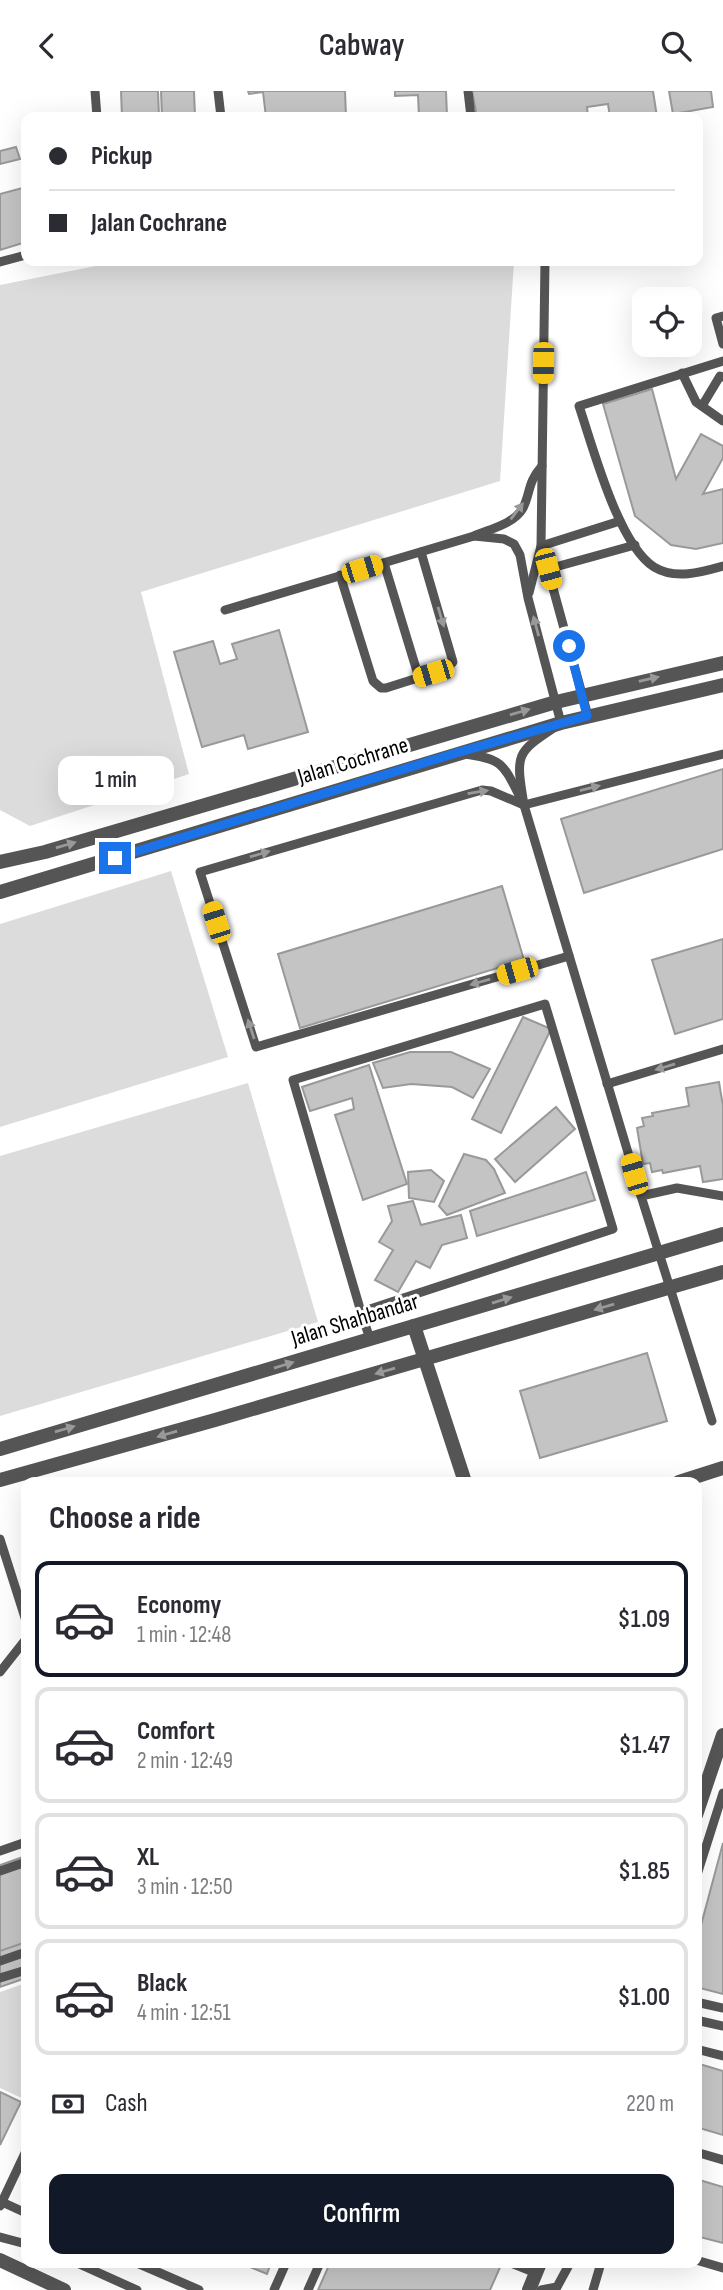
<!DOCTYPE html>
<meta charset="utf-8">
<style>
:root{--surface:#fff;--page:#f2f2f3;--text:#2b2b33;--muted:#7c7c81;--line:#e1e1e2;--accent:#111827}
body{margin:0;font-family:"Sofia Sans Condensed",sans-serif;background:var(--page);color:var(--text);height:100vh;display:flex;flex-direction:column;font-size:26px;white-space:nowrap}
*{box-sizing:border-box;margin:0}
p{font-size:23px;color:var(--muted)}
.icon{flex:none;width:38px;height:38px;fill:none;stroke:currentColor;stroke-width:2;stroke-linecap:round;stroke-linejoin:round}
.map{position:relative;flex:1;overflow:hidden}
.panel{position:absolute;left:21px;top:1386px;width:681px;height:791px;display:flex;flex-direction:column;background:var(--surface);border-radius:14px;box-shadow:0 7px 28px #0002}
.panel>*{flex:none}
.hud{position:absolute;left:21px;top:21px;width:682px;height:154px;border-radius:14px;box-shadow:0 7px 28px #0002;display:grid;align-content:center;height:154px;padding:0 28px;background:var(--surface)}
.tools{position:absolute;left:632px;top:196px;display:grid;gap:14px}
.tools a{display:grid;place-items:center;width:70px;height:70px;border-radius:14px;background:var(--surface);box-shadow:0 7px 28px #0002;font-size:35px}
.end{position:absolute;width:32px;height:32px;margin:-16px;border:9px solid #1a73e8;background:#fff;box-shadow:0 0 0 4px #fff}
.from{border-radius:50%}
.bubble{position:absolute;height:49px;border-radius:14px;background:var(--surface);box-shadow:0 7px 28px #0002;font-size:23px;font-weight:600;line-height:49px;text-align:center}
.car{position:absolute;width:21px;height:42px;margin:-21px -10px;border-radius:9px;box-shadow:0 0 5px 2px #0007;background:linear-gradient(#f5c518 24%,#345 0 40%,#f5c518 0 76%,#345 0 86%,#f5c518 0)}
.hud b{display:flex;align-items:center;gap:24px;height:66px;font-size:26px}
.hud b+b{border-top:2px solid var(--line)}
.hud i{width:18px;height:18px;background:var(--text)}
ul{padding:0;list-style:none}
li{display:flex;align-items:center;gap:21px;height:116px;margin:0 14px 10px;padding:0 14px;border:4px solid var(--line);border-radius:14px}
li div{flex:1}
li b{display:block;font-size:26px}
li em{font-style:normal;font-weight:600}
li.on{border-color:var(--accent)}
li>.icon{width:63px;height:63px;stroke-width:1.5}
h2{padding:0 28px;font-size:32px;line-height:84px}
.pay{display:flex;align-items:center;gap:18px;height:77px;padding:0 28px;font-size:26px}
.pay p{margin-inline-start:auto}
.cta{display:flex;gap:14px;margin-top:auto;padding:14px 28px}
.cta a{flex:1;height:80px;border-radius:14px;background:var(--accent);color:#fff;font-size:28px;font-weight:600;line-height:80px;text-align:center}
header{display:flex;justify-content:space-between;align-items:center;height:91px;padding:0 28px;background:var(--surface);font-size:32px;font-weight:600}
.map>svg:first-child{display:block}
</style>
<header><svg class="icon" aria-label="back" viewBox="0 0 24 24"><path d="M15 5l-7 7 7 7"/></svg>Cabway<svg class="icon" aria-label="search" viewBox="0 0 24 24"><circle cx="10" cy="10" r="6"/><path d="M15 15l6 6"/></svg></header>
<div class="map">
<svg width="723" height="2199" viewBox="0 0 723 2199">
<rect width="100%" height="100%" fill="#fff"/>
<g fill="#dcdcdc">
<path d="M121,170H514L500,390L141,501L189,683L30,735L0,719V194Z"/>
<path d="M171,780L228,966L0,1036V833Z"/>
<path d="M248,992L318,1231L0,1325V1065Z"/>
<path d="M26,1892V2009L0,1997V1901Z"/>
</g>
<g fill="#c4c4c4" stroke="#999" stroke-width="2">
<path d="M121,0H158L159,26H122Z"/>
<path d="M161,0H194L195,26H162Z"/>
<path d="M248,0H345L346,26H266L263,1L249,3Z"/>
<path d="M395,0H446L447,26H419L418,4L395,5Z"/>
<path d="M472,0H653L657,26H610L608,13L587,16L588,26H477Z"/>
<path d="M669,0H711L713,16L673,23Z"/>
<path d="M16,56L20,68L0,73V60Z"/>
<path d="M26,96V151L0,159V103Z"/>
<path d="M652,298L676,388L701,343L723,355V367L703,403L723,398V452L696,458L671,454L635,425L603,313Z"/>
<path d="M279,539L308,641L248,658L244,644L202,656L174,561L213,550L220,573L237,568L232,553Z"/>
<path d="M723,678V758L584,802L561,728Z"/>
<path d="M502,795L524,869L300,937L278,863Z"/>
<path d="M723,848V928L675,943L652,869Z"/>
<path d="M523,926L551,938L501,1042L472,1028Z"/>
<path d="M410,961H451L490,978L473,1007L452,996L411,993L383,997L373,972Z"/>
<path d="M369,974L407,1093L363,1109L335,1024L354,1018L352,1007L310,1020L302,996Z"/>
<path d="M719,991L723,1015V1088L703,1091L700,1075L663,1082L662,1079L652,1081L650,1072L643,1073L637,1037L644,1035L642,1027L653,1025L652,1022L689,1015L686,997Z"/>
<path d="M556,1016L575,1038L515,1091L495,1068Z"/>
<path d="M464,1063L486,1069L494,1078L505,1102L447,1124L439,1115Z"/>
<path d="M431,1079L444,1090L434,1111L409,1107L408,1081Z"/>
<path d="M586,1081L595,1109L477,1145L470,1120Z"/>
<path d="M413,1110L421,1134L461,1124L467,1147L442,1154L430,1177L416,1170L398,1201L375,1189L393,1159L379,1151L392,1130L388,1115Z"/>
<path d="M647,1262L667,1330L540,1367L520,1300Z"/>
<path d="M723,1752V1903L696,1896V1853Z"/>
<path d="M26,1765V1887L0,1896V1774Z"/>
<path d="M26,1773V1851L0,1860V1782Z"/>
<path d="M696,1972L723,1980V2044L696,2036Z"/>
<path d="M0,2001L21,2011L0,2054Z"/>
<path d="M696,2088L723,2096V2152L696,2145Z"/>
<path d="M240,2172H271L267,2183Z"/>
<path d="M330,2172H502L490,2199H318Z"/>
</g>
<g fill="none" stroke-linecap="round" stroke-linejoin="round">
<g stroke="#555" stroke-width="9">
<path d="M95,0L97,26"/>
<path d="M218,0L221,26"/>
<path d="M468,0L471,26"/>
<path d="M0,171L26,164"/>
<path d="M723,225L716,227L723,253"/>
<path d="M723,270L579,315C593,356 618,453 654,476C675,489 702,481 723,475"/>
<path d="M682,282L696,311L723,330"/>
<path d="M702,315L720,285L723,286"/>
<path d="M474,445L504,448L514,453L520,464L528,507L561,632C516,662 515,660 524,714L641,1105L712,1330"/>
<path d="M541,455L620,430"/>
<path d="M542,457L588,625"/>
<path d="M384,472L419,587"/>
<path d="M548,478L635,454"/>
<path d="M340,484L373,590L381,597H386L446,578L453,571L421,461"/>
<path d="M529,502L541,455L545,170"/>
<path d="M225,519L474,445C490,438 514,433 523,417C531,401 527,392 542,375"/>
<path d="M465,663C503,668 503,673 520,706"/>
<path d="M569,865L256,956L200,781L482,699L491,700L524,714L723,663"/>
<path d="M607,993L723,958"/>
<path d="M641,1105L677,1097L723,1105"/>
<path d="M361,1221L613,1138L545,913L293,989L361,1221L370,1248"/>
<path d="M0,1448L26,1530"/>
<path d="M0,1581L26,1548"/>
<path d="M0,1760L26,1751"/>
<path d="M0,1780L26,1771"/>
<path d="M696,1787L723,1702"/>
<path d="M0,1870L26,1861"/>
<path d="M0,1887L26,1879"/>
<path d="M696,1911L723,1917"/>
<path d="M696,1929L723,1935"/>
<path d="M696,1958L723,1965"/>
<path d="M696,2061L723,2069"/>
<path d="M2,2111L26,2122"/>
<path d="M0,2115L26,2060"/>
<path d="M0,2146L26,2153"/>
<path d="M696,2169L723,2177"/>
<path d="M77,2172L137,2199"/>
<path d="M137,2172L199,2199"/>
<path d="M511,2172L536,2182"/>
<path d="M274,2199L286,2172"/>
<path d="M308,2199L320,2172"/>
<path d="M541,2199L557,2196L570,2172"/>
<path d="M593,2199L601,2172"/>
</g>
<g stroke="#555" stroke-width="14">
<path d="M414,1235L465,1391"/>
<path d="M0,1358L723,1143"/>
<path d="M0,1389L215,1329L723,1181"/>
<path d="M679,1391L723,1377"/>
<path d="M696,1724L723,1644"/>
<path d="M529,2199L540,2172"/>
</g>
<g stroke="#555" stroke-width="14">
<path d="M0,771L45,761L556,611L723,572"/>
<path d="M0,801L561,632L723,594"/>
<path d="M0,2169L64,2199"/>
</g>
</g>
<defs><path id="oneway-solid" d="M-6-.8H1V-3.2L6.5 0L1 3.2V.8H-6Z" transform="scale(1.75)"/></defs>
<g fill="#999">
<use href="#oneway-solid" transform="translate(517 420) rotate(-53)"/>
<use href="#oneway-solid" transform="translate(441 526) rotate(73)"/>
<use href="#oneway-solid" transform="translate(536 535) rotate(-105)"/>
<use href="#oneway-solid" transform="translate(649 588) rotate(-13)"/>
<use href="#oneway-solid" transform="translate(520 621) rotate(-16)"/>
<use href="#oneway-solid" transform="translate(590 697) rotate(-14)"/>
<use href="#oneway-solid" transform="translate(478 701) rotate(-9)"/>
<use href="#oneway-solid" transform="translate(66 754) rotate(-16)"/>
<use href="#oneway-solid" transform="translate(260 763) rotate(-16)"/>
<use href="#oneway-solid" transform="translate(480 891) rotate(164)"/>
<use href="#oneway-solid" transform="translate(251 938) rotate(-108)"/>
<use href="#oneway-solid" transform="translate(665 976) rotate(163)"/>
<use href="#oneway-solid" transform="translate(502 1209) rotate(-17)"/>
<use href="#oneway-solid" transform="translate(604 1216) rotate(164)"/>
<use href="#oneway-solid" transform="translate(284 1274) rotate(-17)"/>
<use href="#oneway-solid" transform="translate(385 1280) rotate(164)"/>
<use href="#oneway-solid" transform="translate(65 1338) rotate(-16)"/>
<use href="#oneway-solid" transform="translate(167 1343) rotate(164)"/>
</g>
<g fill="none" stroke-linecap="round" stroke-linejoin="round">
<path stroke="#1a73e8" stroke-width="9" d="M115,767L456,662L587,625L569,555"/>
</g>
<g text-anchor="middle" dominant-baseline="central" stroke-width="6" stroke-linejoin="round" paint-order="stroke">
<g font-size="23" fill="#000" stroke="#fff">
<text transform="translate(353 670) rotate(-17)">Jalan Cochrane</text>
<text transform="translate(355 1229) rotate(-17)">Jalan Shahbandar</text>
</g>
</g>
</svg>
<div class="tools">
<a><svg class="icon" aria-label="locate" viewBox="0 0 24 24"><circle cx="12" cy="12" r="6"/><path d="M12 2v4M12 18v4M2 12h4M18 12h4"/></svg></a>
</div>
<i class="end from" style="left:569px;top:555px"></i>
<i class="end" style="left:115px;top:767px"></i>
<div class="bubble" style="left:58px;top:665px;width:116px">1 min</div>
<i class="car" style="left:543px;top:272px;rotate:181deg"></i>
<i class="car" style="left:362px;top:478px;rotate:73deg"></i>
<i class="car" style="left:548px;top:478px;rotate:165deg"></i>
<i class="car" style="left:433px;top:582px;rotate:253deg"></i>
<i class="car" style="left:216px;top:831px;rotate:342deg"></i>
<i class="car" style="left:517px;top:880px;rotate:254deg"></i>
<i class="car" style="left:634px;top:1083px;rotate:344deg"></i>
<div class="hud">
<b><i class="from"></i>Pickup</b>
<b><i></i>Jalan Cochrane</b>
</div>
<section class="panel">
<h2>Choose a ride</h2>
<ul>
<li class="on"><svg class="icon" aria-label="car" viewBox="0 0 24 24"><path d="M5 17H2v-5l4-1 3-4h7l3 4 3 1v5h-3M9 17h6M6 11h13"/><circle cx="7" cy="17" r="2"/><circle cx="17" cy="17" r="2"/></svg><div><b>Economy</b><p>1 min · 12:48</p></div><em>$1.09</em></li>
<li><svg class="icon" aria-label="car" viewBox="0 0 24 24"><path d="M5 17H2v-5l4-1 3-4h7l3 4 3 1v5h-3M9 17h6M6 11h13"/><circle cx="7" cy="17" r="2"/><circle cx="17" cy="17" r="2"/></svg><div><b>Comfort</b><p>2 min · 12:49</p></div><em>$1.47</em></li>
<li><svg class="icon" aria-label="car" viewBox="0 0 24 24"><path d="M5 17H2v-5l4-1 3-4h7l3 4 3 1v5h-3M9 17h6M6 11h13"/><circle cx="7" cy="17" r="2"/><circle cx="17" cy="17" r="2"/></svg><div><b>XL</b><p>3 min · 12:50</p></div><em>$1.85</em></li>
<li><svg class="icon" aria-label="car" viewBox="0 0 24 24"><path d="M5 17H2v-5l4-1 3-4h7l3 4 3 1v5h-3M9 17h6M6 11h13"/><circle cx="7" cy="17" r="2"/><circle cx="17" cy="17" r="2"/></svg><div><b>Black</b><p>4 min · 12:51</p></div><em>$1.00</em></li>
</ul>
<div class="pay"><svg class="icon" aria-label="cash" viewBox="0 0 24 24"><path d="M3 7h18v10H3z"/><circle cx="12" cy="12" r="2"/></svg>Cash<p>220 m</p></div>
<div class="cta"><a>Confirm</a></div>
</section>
</div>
